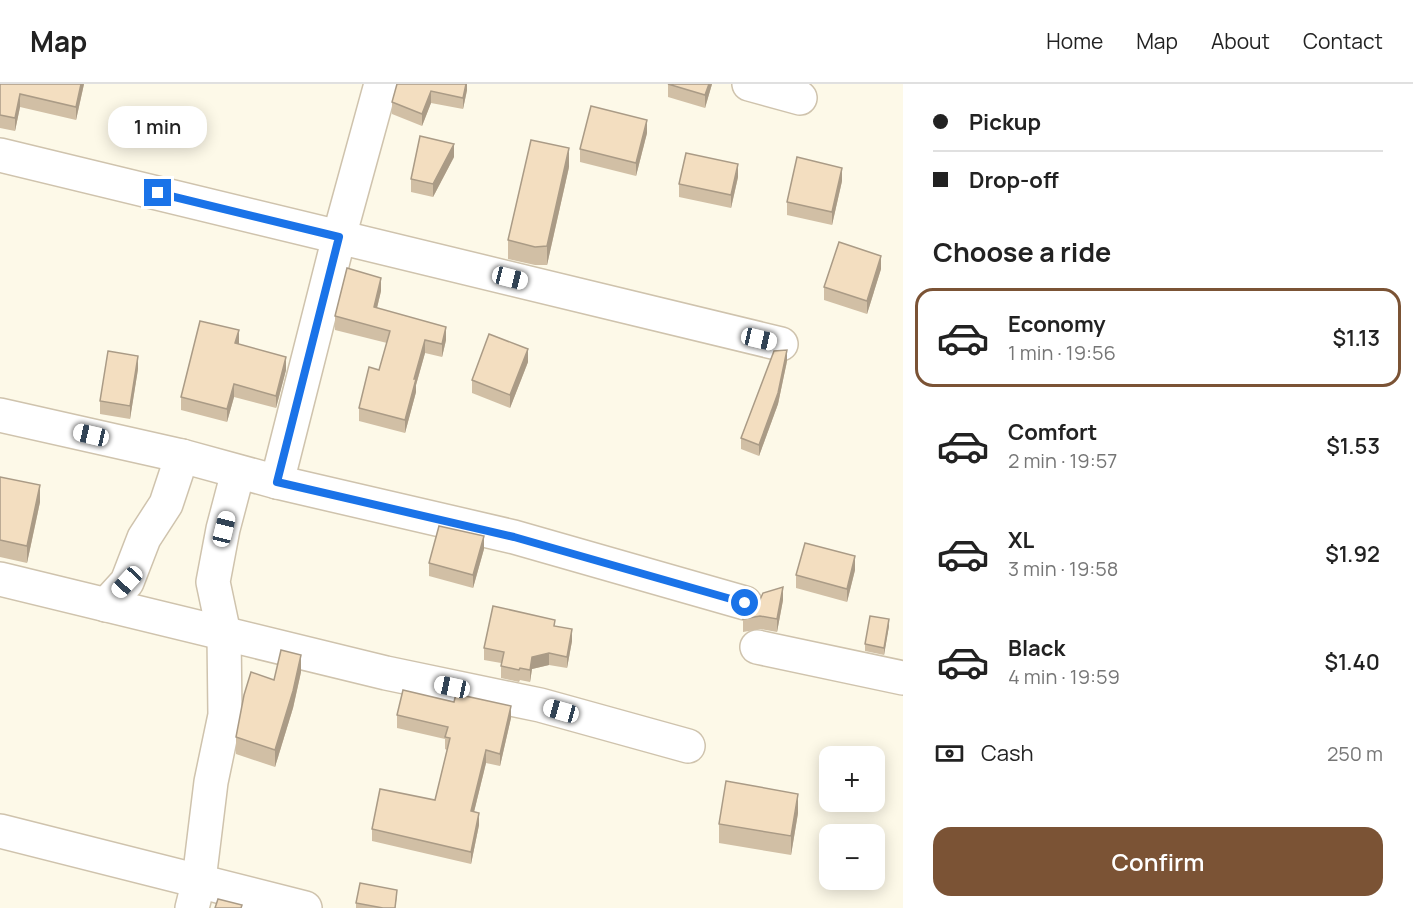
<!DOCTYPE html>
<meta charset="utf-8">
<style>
:root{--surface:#fff;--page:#f2f2f2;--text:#222;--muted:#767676;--line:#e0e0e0;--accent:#7b5335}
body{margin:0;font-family:Manrope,sans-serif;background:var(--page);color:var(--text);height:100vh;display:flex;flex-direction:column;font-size:22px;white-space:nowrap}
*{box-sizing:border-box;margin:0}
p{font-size:20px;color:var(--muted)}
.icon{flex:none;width:33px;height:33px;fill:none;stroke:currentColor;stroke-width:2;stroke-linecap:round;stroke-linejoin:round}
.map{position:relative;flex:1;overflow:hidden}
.side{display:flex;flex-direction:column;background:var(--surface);width:510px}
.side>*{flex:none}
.banner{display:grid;align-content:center;height:132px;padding:0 30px;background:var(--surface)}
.fabs{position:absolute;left:819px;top:662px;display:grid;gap:12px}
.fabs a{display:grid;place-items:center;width:66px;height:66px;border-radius:12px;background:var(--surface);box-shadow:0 3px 15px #0003;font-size:30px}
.end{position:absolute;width:27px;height:27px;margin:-14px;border:8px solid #1a73e8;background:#fff;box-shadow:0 0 0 3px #fff}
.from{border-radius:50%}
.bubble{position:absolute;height:42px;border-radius:18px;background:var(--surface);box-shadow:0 3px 15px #0003;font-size:20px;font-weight:600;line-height:42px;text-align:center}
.car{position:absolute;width:18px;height:36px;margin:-18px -9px;border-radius:8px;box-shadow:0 0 4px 2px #0007;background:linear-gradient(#fff 24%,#345 0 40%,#fff 0 76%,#345 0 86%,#fff 0)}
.banner b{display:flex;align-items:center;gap:21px;height:57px;font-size:22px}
.banner b+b{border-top:2px solid var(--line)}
.banner i{width:15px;height:15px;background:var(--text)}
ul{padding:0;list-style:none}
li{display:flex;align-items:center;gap:18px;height:99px;margin:0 12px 9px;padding:0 18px;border:3px solid transparent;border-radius:18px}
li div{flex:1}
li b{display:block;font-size:22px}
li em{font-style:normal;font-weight:600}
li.on{border-color:var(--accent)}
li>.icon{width:54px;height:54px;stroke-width:1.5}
h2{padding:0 30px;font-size:27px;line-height:72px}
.pay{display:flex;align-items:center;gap:15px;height:66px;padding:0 30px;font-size:22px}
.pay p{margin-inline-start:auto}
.primary-button{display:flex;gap:12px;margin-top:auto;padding:12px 30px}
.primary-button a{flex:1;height:69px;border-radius:18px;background:var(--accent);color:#fff;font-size:24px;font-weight:600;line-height:69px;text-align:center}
header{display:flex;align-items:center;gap:36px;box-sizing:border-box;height:84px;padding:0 30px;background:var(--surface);border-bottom:2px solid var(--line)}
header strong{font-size:28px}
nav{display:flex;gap:33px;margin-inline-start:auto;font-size:21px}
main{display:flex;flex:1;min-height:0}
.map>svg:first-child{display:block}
</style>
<header>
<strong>Map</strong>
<nav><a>Home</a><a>Map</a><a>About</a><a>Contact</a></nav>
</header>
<main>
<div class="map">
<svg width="903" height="824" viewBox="0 0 903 824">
<rect width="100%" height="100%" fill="#fdf9e8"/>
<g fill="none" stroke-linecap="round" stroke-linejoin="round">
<g stroke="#cfc3ad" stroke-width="36">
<g id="minor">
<path d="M749,0L800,14"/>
<path d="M0,71L781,260"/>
<path d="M0,331L182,372L277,398L514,453L745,519"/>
<path d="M277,398L339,153L381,0"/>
<path d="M0,495L386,589L540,621L688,662"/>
<path d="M106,521L127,498L144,454L166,420L182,372"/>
<path d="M757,563L903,594"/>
<path d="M0,747L305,824"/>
<path d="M192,824L199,796L211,698L225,631L224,550L213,498L223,445L238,388"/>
</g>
</g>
<use href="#minor" stroke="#fff" stroke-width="33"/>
</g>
<g fill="#d1bfa5">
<path d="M0,0H84L76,36L20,23L15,47L0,44Z"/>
<path d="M397,0H467V6L463,25L431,19L422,42L392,30V18Z"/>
<path d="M668,0H712L705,24L668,13Z"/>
<path d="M647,49L636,92L580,78V65Z"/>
<path d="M454,73L433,113L411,108V95Z"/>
<path d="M569,83L547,181H535L508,175V156Z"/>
<path d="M738,93L731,124L679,113V100Z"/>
<path d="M842,97L832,141L787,131V118Z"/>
<path d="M881,185L867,230L824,216V203Z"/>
<path d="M381,207L377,224L446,256L442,273L425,269L416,301V308L405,349L359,337V324L379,286L387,259L335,246V232Z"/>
<path d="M238,260L286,286L276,324L234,313L227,338L181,326V313Z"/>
<path d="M787,277L778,320L759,372L741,365V354Z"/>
<path d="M528,278L510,324L472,309V296Z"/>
<path d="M138,285L130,335L100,330V317Z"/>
<path d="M0,393L40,418L27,479L0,473Z"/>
<path d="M484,465L473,504L429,492V479Z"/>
<path d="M855,486L847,518L796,504V491Z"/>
<path d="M783,516L777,548L760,545L743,548V535L750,524Z"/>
<path d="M555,542L572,557L567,584L549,581L532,585L530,598L520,596L519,598L501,594V579L484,576V564Z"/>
<path d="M889,542L884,571L865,567V560Z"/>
<path d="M301,588L293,624L275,683L236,670V653L274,596Z"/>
<path d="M397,631L511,634L500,682L486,679L474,728L479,741L471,780L372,757V745L435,716L447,666L445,665V655L397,644Z"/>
<path d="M798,729L791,771L719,759V740Z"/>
<path d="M397,813L395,824H356V819Z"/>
</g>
<g fill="#aa9b86">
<path d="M81,0H84L76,36V23Z"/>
<path d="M466,0H467V6L463,25V14Z"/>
<path d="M709,0H712L705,24V11Z"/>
<path d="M431,7V19L422,42V30Z"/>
<path d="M20,10V23L15,47V34Z"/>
<path d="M647,36V49L636,92V79Z"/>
<path d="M454,60V73L433,113V100Z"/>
<path d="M569,64V83L547,181V162Z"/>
<path d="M738,80V93L731,124V111Z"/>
<path d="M842,84V97L832,141V128Z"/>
<path d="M881,172V185L867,230V217Z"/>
<path d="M381,194V207L374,236V223Z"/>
<path d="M446,243V256L442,273V260Z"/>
<path d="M239,246V259L235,272V259Z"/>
<path d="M425,256V269L416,301V308L405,349V336L414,295Z"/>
<path d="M528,265V278L510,324V311Z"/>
<path d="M787,266V277L778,320L759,372V361Z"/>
<path d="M138,272V285L130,335V322Z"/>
<path d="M286,273V286L276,324V312Z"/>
<path d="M234,300V313L227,338V325Z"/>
<path d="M40,401V418L27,479V462Z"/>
<path d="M484,452V465L473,504V491Z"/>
<path d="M855,472V486L847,518V505Z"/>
<path d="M783,503V516L777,548V535Z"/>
<path d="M889,535V542L884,571V564Z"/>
<path d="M572,545V557L567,584V573Z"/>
<path d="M549,569V581L532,585L530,598V586L532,573Z"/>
<path d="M301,571V588L293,624L275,683V666Z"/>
<path d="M511,622V634L500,682V670Z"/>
<path d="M486,666V679L471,740V727Z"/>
<path d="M798,710V729L791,771V752Z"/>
<path d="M479,729V741L471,780V768Z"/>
</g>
<g fill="#f3dec0" stroke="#aa9b86" stroke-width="1.5">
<path d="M0,0H81L76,23L20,10L15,34L0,31Z"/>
<path d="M397,0H466L463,14L431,7L422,30L392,18Z"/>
<path d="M668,0H709L705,11Z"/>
<path d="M591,22L647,36L636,79L580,65Z"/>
<path d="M420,52L454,60L433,100L411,95Z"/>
<path d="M531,56L569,64L547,162L535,163L508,156Z"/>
<path d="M686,69L738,80L731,111L679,100Z"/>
<path d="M797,73L842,84L832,128L787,118Z"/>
<path d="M839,158L881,172L867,217L824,203Z"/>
<path d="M347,184L381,194L374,223L446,243L442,260L425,256L414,295H416L405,336L359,324L369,283L379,286L390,247L335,232Z"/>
<path d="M200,237L239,246L235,259L286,273L276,312L234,300L227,325L181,313Z"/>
<path d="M489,250L528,265L510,311L472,296Z"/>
<path d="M787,266L778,309L759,361L741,354L774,267Z"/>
<path d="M108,267L138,272L130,322L100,317Z"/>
<path d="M0,393L40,401L27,462L0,456Z"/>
<path d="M439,442L484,452L473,491L429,479Z"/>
<path d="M805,459L855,472L847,505L796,491Z"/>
<path d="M783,503L777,535L760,532L743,535L745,524H750L758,520L763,509Z"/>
<path d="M493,522L555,536L554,542L572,545L567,573L549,569L532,573L530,586L520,584L519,586L501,582L504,568L484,564Z"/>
<path d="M870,532L889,535L884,564L865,560Z"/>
<path d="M281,566L301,571L293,607L275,666L236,653L244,611L251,588L274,596Z"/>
<path d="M403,606L454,618L456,610L511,622L500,670L486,666L471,727L479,729L471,768L372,745L380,705L435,716L450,654L445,653L448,643L397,631Z"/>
<path d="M726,697L798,710L791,752L719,740Z"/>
<path d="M360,799L397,806L395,824H383L356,819Z"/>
<path d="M218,815L242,821L241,824H215Z"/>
</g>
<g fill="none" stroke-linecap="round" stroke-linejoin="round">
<path stroke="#1a73e8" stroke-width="8" d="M158,109L339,153L277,398L514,453L745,519"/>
</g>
</svg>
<div class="fabs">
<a>+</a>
<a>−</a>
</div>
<i class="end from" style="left:745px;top:519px"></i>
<i class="end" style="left:158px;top:109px"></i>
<div class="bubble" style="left:108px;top:22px;width:99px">1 min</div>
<i class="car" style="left:510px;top:194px;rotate:104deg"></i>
<i class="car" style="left:759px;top:255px;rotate:103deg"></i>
<i class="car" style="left:91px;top:351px;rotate:283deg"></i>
<i class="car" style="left:224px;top:445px;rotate:14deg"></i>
<i class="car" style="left:127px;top:498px;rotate:223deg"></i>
<i class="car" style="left:452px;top:603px;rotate:282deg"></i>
<i class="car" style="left:561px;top:627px;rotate:286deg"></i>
</div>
<section class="side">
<div class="banner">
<b><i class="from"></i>Pickup</b>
<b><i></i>Drop-off</b>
</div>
<h2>Choose a ride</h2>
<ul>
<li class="on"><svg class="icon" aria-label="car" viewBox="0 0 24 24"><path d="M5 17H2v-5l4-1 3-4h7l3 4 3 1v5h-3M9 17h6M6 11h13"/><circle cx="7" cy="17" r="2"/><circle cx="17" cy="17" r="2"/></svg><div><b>Economy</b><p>1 min · 19:56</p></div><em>$1.13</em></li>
<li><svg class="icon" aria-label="car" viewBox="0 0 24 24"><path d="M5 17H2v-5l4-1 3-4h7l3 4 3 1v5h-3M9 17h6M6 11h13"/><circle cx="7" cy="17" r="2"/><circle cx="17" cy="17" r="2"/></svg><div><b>Comfort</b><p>2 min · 19:57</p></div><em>$1.53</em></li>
<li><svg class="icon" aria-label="car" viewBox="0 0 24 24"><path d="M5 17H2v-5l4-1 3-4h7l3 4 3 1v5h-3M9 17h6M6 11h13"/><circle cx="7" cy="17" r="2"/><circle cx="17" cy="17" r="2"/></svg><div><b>XL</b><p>3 min · 19:58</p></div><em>$1.92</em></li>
<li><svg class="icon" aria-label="car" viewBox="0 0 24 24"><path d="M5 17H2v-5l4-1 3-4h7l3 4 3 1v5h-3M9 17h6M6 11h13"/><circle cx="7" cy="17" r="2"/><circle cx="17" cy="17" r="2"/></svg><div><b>Black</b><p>4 min · 19:59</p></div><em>$1.40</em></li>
</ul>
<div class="pay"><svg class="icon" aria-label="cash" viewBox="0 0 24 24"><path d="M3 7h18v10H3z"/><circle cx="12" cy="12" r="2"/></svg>Cash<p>250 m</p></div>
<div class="primary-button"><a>Confirm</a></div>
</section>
</main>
